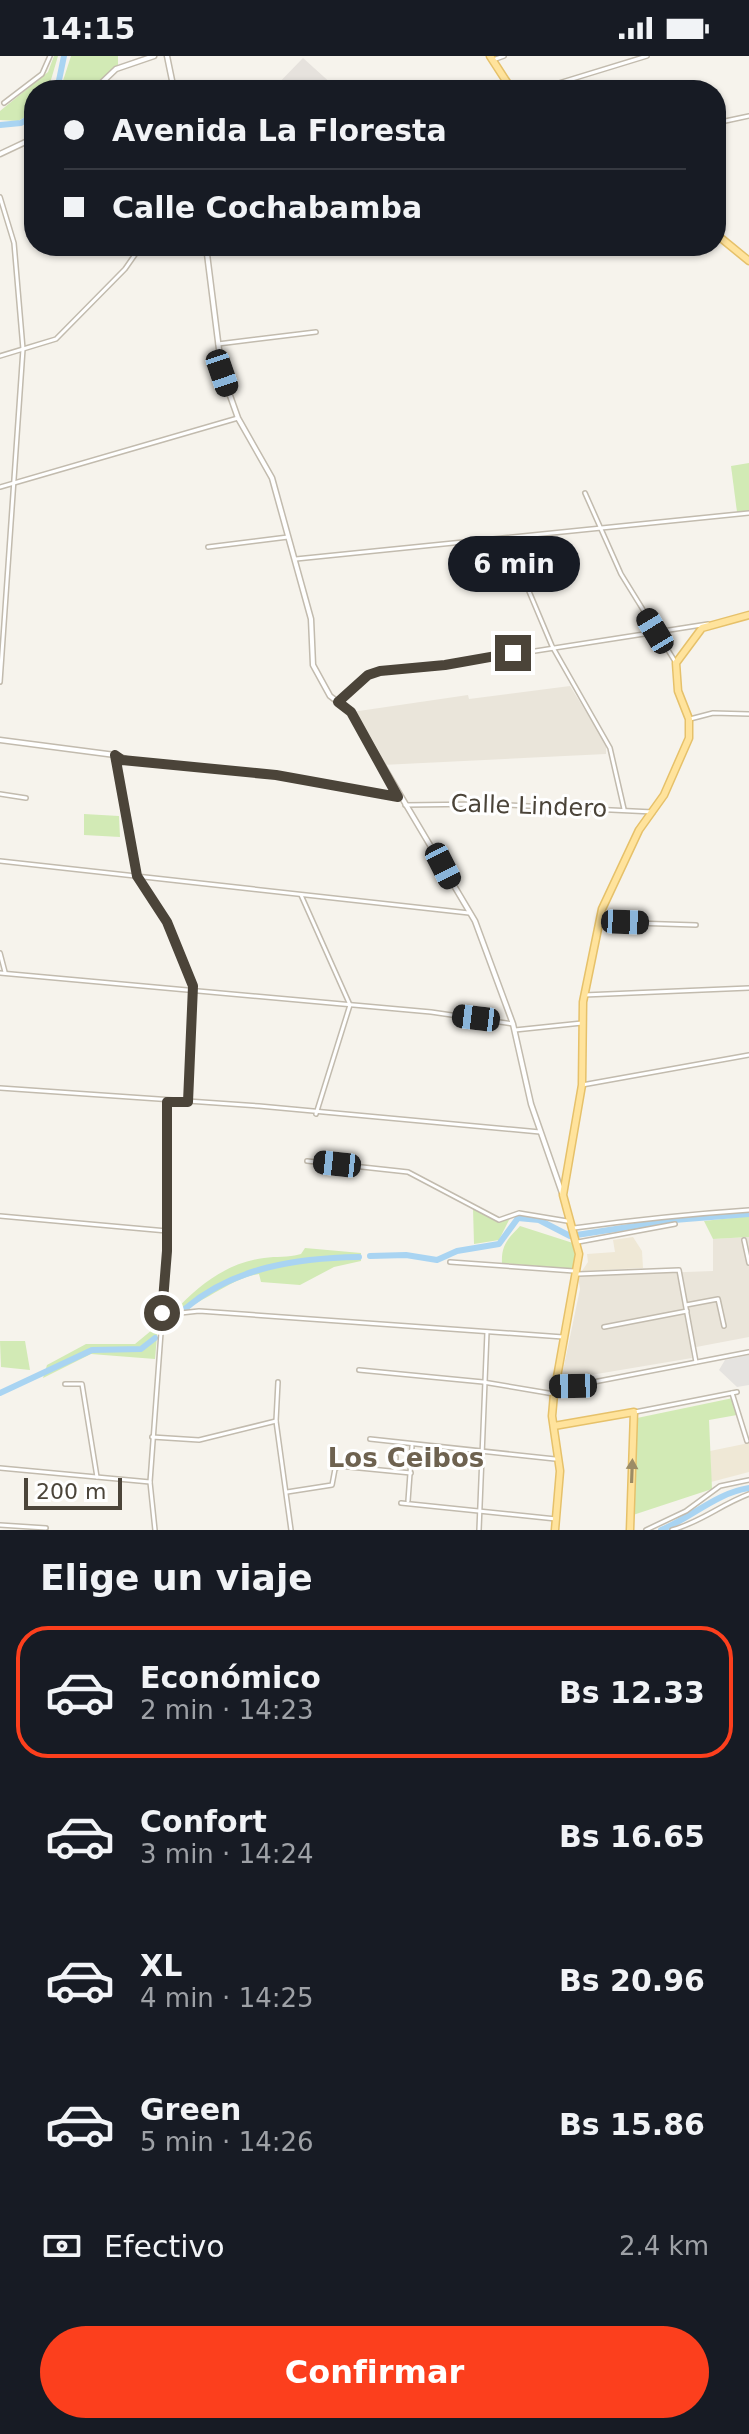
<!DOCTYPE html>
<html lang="es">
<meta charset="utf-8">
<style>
:root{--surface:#171b24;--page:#20242c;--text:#f1f3f6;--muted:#9ea1a6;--line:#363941;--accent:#fc3f1d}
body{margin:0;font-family:"DejaVu Sans",sans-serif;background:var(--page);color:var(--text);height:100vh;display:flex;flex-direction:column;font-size:30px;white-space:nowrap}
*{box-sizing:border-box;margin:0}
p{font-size:26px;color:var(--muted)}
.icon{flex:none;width:44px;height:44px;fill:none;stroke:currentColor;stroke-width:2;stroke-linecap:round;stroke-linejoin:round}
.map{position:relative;height:1474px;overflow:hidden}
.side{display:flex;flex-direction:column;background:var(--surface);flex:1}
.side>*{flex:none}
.hud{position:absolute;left:24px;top:24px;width:702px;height:176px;border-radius:32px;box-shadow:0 2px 6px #0004;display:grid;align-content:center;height:176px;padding:0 40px;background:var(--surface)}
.scale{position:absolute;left:24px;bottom:20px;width:98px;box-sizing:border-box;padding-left:8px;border:4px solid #4b4439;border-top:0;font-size:22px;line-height:28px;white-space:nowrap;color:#4b4439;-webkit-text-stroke:6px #fff;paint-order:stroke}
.end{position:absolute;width:36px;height:36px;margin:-18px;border:10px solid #4b4439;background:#fff;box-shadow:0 0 0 4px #fff}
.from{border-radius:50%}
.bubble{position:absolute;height:56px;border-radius:28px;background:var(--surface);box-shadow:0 2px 6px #0004;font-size:26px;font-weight:700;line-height:56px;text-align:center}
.car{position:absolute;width:24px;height:48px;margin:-24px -12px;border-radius:10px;box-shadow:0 0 6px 2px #0007;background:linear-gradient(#222 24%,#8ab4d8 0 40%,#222 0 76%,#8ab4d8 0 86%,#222 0)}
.hud b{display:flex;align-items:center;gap:28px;height:76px;font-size:30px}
.hud b+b{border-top:2px solid var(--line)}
.hud i{width:20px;height:20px;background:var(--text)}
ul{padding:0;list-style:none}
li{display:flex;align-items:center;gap:24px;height:132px;margin:0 16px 12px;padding:0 24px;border:4px solid transparent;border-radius:32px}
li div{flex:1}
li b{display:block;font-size:30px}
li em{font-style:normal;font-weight:700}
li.active{border-color:var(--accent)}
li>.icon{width:72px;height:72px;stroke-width:1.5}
h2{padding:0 40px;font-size:36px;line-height:96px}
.pay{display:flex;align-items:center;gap:20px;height:88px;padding:0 40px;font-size:30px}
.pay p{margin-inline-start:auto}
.primary-button{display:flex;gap:16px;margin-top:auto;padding:16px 40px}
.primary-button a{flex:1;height:92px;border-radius:48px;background:var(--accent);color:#fff;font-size:32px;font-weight:700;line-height:92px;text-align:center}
.status{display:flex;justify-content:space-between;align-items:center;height:56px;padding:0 40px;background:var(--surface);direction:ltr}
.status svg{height:22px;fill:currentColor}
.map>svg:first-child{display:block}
</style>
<div class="status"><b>14:15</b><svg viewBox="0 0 49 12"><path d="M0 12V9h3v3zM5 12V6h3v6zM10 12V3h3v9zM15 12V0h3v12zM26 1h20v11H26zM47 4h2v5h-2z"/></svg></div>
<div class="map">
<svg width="749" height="1474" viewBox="0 0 749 1474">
<rect width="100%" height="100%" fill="#f6f3ec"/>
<g fill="#eae5da">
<path d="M570,630L606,688V698L382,709L352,656L468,639L469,643Z"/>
<path d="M749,1181V1281L691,1292L692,1302L561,1324L580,1233L578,1220L713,1215V1183Z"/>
</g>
<path fill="#e6e2dd" d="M303,2L334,30L329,34H272Z"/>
<g fill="#efe8d6">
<path d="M633,1181L642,1195L643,1212L582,1215L588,1206L587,1198L615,1196L613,1184Z"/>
<path d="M749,1387V1416L711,1426L710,1395Z"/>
</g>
<g fill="#d2eab5">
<path d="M54,0H58L48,34H34V56L18,65L0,64V55L48,16Z"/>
<path d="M71,0H118V9L90,34H60Z"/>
<path d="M749,407V455L737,456L731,410Z"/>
<path d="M84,758L119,760L120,781L84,779Z"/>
<path d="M473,1152L499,1165L510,1162L499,1184L474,1188Z"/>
<path d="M749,1160V1181L713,1183L704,1165Z"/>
<path d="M520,1170L576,1188L574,1213L502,1207C501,1188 509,1182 520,1170Z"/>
<path d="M305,1192L361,1197V1205L334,1211L300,1229L261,1226L259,1218C229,1223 204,1248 174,1256C198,1229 227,1207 264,1202C277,1200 287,1202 301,1198Z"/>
<path d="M158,1269L155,1303L91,1298L43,1322L47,1309L86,1288H135Z"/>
<path d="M0,1285H25L30,1314L1,1311Z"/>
<path d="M733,1342L737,1359L709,1364L712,1433L633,1459L637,1362Z"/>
</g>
<path fill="#e5e3e0" d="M749,1299V1329L737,1331L719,1314L725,1304Z"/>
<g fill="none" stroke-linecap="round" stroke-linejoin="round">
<g stroke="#a9d4f2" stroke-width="6">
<path d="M57,34L64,0"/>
<path d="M0,69L21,67L34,59"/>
<path d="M370,1200L406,1199L437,1204L457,1195L499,1188L518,1162L539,1164L570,1180L674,1164L749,1158"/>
<path d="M186,1252C234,1211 298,1202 359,1201"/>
<path d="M167,1272L176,1261"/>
<path d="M0,1337L92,1294L141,1293L155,1282"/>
<path d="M661,1474C691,1462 716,1437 749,1432"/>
</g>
<g stroke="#c2bbae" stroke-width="6">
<g id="minor">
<path d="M493,4L504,0"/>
<path d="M536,34L647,0"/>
<path d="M4,47L42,18L50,0"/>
<path d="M716,67L749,60"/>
<path d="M0,141L14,187L23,293L0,626"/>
<path d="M218,288L316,276"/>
<path d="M0,300L56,283L125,213L141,190"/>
<path d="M0,431L238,362"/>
<path d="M585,437L621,518L676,607"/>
<path d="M507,483L552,590L610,692L624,753"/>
<path d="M208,491L288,481"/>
<path d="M296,503L749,457"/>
<path d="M338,645L368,619L380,615L445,609L708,568"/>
<path d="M690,663L713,657L749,658"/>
<path d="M115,699L137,820L167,866L193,930L188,1046"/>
<path d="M0,738L26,742"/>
<path d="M405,749L485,748L653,756"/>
<path d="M0,805L469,857"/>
<path d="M301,839L350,949L316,1058"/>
<path d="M602,866L696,869"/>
<path d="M0,897L5,916"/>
<path d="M0,917L431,956L513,968"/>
<path d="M584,939L749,932"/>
<path d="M515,974L582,967"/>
<path d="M582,1029L749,999"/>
<path d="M0,1032L259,1050L540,1076"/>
<path d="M307,1105L408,1116L499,1164L519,1157L567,1165"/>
<path d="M0,1160L167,1175"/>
<path d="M574,1172C633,1164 690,1158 749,1154"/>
<path d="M744,1184L749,1207"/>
<path d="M578,1186L675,1168"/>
<path d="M450,1206L574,1215"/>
<path d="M578,1218L679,1214L696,1306"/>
<path d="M686,1249L718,1243L724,1270"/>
<path d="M162,1259L199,1255L563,1281"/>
<path d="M604,1271L687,1255"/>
<path d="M359,1314L483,1326L554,1338"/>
<path d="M278,1326L276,1365L291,1474"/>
<path d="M65,1328H82L97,1421"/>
<path d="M555,1330H573L749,1296"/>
<path d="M732,1337L747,1385"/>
<path d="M635,1356L737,1336"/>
<path d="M152,1381L199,1384L276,1365"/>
<path d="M370,1383L555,1403"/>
<path d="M0,1412L150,1426"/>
<path d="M395,1414L396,1401"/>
<path d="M287,1436L332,1429L335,1413L339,1410L411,1417"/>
<path d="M408,1445L412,1390"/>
<path d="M401,1447L556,1463"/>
<path d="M0,1469L46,1472"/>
<path d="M155,1474L150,1426L167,1195V1047"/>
<path d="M479,1474L487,1276"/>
<path d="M646,1474L686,1455L720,1430L749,1424"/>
<path d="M672,1474C701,1466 720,1449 749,1438"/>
</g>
</g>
<g stroke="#c2bbae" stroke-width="7">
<g id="tertiary">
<path d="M167,0L174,34"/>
<path d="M94,34L116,13L154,0"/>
<path d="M0,98L34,82"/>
<path d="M206,190L222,317L238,362L272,422L311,563L313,609L330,640L351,656L475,865L513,968L531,1048L562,1137"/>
<path d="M0,684L115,699L134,706L276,719L398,741"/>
</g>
</g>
<g stroke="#e6c16a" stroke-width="9">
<g id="primary">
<path d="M490,0L512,34"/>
<path d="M716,178L749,205"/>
<path d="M554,1370L634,1356L630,1474"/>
<path d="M555,1474L560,1415L552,1360L554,1338L579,1198L563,1139L582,1029L583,946L602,853L639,774L664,739L689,682V663L678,635L676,607L702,572L749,559"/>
</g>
</g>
<use href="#minor" stroke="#fff" stroke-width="3"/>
<use href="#tertiary" stroke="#fff" stroke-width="4"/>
<use href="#primary" stroke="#ffe39c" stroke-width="6"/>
</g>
<defs><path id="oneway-solid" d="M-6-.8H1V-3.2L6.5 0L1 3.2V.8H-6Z" transform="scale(2)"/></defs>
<use fill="#9c8c66" href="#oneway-solid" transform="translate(632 1415) rotate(-88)"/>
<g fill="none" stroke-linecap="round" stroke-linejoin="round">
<path stroke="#4b4439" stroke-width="10" d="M162,1257L167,1195V1046H188L193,930L167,866L137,820L115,699L122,704L276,719L398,741L351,656L338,646L368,619L380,615L445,609L513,597"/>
</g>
<g text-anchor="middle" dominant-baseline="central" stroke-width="6" stroke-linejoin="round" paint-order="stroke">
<g font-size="24" fill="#4b4439" stroke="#fff">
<text transform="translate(529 750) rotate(2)">Calle Lindero</text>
</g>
<g font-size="26" font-weight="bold" fill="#6e6250" stroke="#fff">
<text x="406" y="1402">Los Ceibos</text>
</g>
</g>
</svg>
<div class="scale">200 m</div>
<i class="end from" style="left:162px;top:1257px"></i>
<i class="end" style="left:513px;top:597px"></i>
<div class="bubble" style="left:448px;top:480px;width:132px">6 min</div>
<i class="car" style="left:222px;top:317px;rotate:161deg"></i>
<i class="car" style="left:655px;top:575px;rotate:329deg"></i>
<i class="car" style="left:443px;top:810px;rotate:153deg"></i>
<i class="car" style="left:625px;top:866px;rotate:92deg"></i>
<i class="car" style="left:476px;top:962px;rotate:277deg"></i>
<i class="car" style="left:337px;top:1108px;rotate:276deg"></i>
<i class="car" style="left:573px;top:1330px;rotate:269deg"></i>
<div class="hud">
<b><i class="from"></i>Avenida La Floresta</b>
<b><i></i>Calle Cochabamba</b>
</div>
</div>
<section class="side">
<h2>Elige un viaje</h2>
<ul>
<li class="active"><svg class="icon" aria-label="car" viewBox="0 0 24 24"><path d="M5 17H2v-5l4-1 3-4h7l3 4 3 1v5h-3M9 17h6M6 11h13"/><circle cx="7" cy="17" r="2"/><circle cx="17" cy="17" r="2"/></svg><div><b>Económico</b><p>2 min · 14:23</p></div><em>Bs 12.33</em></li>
<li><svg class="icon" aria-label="car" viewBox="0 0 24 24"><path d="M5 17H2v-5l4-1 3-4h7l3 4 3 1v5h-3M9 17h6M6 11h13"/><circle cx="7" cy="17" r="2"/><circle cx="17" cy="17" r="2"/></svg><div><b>Confort</b><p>3 min · 14:24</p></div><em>Bs 16.65</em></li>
<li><svg class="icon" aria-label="car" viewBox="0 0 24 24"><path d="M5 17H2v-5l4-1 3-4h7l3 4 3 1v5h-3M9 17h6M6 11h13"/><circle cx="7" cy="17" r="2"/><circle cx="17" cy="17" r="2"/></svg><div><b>XL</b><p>4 min · 14:25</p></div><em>Bs 20.96</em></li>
<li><svg class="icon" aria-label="car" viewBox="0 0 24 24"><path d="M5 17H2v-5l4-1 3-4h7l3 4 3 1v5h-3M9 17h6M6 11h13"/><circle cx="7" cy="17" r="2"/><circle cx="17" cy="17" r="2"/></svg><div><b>Green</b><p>5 min · 14:26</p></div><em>Bs 15.86</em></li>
</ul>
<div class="pay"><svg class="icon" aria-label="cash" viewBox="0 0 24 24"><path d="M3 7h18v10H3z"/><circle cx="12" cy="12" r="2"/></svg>Efectivo<p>2.4 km</p></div>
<div class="primary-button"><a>Confirmar</a></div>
</section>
